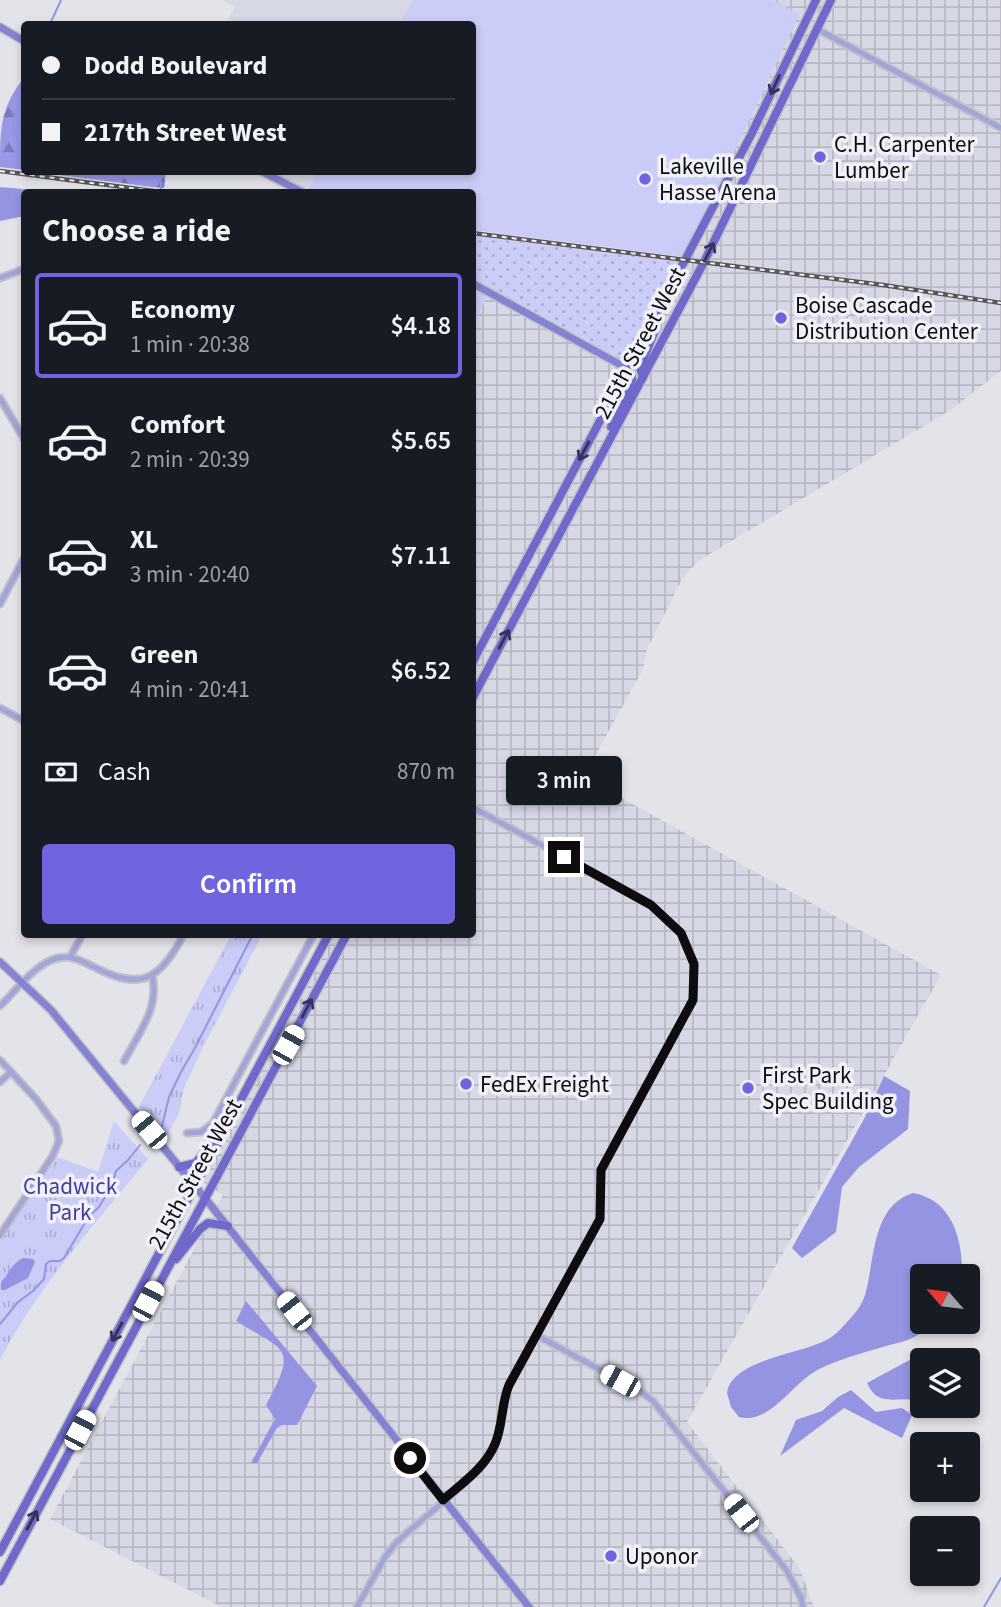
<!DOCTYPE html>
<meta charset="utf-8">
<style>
:root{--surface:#171b24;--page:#242831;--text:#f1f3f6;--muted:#9ea1a6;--line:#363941;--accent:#7065df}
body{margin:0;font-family:"Source Sans 3",sans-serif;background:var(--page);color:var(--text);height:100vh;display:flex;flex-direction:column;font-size:26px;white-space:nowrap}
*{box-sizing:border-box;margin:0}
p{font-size:23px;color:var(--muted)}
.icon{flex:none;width:38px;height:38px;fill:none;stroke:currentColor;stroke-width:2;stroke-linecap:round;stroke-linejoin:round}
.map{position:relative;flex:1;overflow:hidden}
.side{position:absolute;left:21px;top:189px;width:455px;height:749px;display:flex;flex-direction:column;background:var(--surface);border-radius:7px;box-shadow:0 4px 10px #0003}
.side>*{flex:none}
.top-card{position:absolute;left:21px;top:21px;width:455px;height:154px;border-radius:7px;box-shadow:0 4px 10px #0003;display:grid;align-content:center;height:154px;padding:0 21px;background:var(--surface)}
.needle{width:46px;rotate:298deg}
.buttons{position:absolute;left:910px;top:1264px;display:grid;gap:14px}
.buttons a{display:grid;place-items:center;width:70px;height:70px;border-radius:7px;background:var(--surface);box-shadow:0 4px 10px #0003;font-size:35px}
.end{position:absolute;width:32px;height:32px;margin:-16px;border:9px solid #0d0d0f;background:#fff;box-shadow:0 0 0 4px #fff}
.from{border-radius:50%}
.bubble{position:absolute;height:49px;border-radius:7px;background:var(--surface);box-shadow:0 4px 10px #0003;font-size:23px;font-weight:600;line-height:49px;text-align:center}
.car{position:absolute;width:21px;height:42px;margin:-21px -10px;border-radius:9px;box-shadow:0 0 5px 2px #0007;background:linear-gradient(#fff 24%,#345 0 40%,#fff 0 76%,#345 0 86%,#fff 0)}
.top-card b{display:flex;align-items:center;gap:24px;height:66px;font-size:26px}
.top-card b+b{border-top:2px solid var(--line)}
.top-card i{width:18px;height:18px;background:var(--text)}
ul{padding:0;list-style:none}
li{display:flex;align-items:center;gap:21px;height:105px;margin:0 14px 10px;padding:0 7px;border:4px solid transparent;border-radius:7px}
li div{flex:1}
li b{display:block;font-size:26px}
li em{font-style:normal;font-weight:600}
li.selected{border-color:var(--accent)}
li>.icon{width:63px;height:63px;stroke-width:1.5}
h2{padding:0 21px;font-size:32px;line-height:84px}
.pay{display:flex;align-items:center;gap:18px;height:77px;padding:0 21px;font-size:26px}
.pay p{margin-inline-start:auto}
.cta{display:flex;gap:14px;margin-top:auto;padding:14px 21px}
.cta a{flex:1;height:80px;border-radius:7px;background:var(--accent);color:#fff;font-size:28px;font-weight:600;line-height:80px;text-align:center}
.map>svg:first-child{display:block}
</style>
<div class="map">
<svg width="1001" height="1607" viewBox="0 0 1001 1607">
<defs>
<pattern id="industrial-grid" width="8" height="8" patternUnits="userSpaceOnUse" patternTransform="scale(1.75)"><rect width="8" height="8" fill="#d7d8e6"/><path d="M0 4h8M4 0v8" fill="none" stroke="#b7b8c4"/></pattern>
<pattern id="grass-dots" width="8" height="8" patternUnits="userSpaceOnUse" patternTransform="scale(1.75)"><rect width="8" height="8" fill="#cbccf7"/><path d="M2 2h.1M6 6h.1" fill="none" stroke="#adaed3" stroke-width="1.8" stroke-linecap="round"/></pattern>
<pattern id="forest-firs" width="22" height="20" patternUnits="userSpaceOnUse" patternTransform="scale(1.75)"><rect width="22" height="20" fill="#9998e8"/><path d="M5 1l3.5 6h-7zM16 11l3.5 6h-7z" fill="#7b7aba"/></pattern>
<pattern id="cemetery-stones" width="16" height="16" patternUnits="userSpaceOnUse" patternTransform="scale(1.75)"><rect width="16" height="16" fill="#cbccf7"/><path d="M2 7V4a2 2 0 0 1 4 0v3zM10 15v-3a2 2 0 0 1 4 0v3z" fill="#adaed3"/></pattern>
<pattern id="park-tufts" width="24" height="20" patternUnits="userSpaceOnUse" patternTransform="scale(1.75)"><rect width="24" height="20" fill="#cbccf7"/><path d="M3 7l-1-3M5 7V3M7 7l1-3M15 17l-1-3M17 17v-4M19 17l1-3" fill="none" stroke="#adaed3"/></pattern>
</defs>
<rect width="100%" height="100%" fill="#e3e3ea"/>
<g fill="#d7d8e6">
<path d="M222,0H413L399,24H225L235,7Z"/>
<path d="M272,172H317L307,191Z"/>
</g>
<path fill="url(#industrial-grid)" d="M773,0H1001V371L949,411L698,561L682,579L647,649L643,669L588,769L591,781L941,975L687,1422L800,1569L814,1607H222L50,1519L223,1195L194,1176L323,935L472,934V323L492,288L618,357H626L682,262L799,14Z"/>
<path fill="url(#grass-dots)" d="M472,235L682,262L664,289L631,354L626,357H618L473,278Z"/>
<g fill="url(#forest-firs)">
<path d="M24,78V170L0,167C0,130 0,107 24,78Z"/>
<path d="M36,172H166L164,188H160Z"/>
</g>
<path fill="url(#cemetery-stones)" d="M473,289L487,297L473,323Z"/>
<g fill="url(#park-tufts)">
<path d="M231,935H262L202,1049L184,1088L179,1114L164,1140L139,1107Z"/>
<path d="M114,1121L148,1159C96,1223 38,1286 0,1360V1239L58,1157L98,1172Z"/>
</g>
<path fill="#cbccf7" d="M413,0H773L800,14L684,257L473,230L472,192H310L307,191L317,172H472V24H399Z"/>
<g fill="#9494e3">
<path d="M0,187L56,192H24V216L0,221Z"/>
<path d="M884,1076L910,1091L908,1129L859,1167L842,1187L836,1232L802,1258L792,1248L864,1119Z"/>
<path d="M913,1193C953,1200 963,1241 962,1276H922V1321H936L920,1334L908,1340C883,1347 831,1360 811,1374C790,1388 767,1425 739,1417L731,1407L727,1393C731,1361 797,1354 822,1342C833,1338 840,1330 847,1322C855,1314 862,1305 865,1295C875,1261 871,1206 913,1193Z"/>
<path d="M23,1258L33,1259L35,1262L28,1278L5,1290H1V1282C10,1273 11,1264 23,1258Z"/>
<path d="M246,1301L317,1386L297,1425H282L277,1428L257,1463H251L275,1419L266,1405C298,1346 286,1352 236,1321Z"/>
<path d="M928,1350V1360H922V1391L915,1400C893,1397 878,1407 867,1383Z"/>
<path d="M851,1390L876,1412L902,1408L912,1415L902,1438L844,1408L780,1456L796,1420L822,1411L838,1397Z"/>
</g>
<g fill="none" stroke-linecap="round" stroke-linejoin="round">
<g stroke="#9494e3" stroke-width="2">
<path d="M50,24L61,0"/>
<path d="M24,94C15,115 7,124 21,145L24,146"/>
<path d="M149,172L161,182V192"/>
<path d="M162,1126L169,1097L181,1072L196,1046L253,934"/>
<path d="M0,1324L18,1302L33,1291L44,1279L46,1264L50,1261H60L64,1258L89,1216L99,1207L112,1185L116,1171L128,1160L140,1145"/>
<path d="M984,1607L1001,1578"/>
</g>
<g stroke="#c1c1c7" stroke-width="9">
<g id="street">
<path d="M817,29L1001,128"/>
<path d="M0,278L24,269"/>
<path d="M0,398L24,439"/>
<path d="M0,604L24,558"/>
<path d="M0,708L24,721"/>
<path d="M70,957L83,934"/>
<path d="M0,1006C16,991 35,963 58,958C71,955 82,961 94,967C142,992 160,979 184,934"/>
<path d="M0,1060L36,1099L56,1126L59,1141L52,1157L0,1235"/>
<path d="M124,1061C139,1033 160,1007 152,975"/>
<path d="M0,1082L11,1072"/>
<path d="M187,1133L201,1132L213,1123L314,934"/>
<path d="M536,1335L643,1393L653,1401L787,1571L801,1598L803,1607"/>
<path d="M357,1607L385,1557L396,1543C421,1518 484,1474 495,1444C503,1425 501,1404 509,1386L599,1219L601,1170L693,1000L694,964L681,933L651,905L472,807"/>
</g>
</g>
<g stroke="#c1c1c7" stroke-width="10">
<g id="secondary">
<path d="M0,27L24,41"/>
<path d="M263,172L302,192"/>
<path d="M472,283L628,369"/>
<path d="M0,962L51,1010L213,1208L529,1607"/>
</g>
</g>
<g stroke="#c1c1c7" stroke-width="11">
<g id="primary">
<path d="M643,377L640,368L660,318"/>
<path d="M611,427L632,380V374L628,369"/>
<path d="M472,663L751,135L816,0"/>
<path d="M472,699L704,262L831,0"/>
<path d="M179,1167L196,1163L221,1130"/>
<path d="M176,1259L200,1229L208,1223L228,1226"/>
<path d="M0,1552L329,934"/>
<path d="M0,1581L347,934"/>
</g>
</g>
<use href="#street" stroke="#a2a4da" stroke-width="5"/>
<use href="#secondary" stroke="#8482d3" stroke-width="7"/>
<use href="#primary" stroke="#6f69cc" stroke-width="8"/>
<g stroke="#57575b" stroke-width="4.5">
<g id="rail">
<path d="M0,171L161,192"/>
<path d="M472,233L883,285L1001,303"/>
</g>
</g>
<use href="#rail" stroke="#f0f1f8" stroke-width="2" stroke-dasharray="5" stroke-linecap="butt"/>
</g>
<defs><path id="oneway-shaft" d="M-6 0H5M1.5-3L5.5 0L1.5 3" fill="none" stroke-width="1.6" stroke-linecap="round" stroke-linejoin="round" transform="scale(1.75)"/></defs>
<g stroke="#34325b">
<use href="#oneway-shaft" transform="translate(775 85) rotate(115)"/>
<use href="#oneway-shaft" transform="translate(709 252) rotate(-63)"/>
<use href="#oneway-shaft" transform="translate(584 451) rotate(118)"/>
<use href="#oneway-shaft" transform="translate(504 639) rotate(-62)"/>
<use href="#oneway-shaft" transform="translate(307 1008) rotate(-62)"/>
<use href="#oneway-shaft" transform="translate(117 1332) rotate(118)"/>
<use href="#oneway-shaft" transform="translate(32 1520) rotate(-62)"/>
</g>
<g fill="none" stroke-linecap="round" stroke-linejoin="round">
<path stroke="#0d0d0f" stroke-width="9" d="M410,1458L443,1500C462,1483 485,1468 495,1444C503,1426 501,1404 509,1385L600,1219L601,1170L693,1000L694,964L681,933L651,905L564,857"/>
</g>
<g fill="#7065df" stroke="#f0f1f8" stroke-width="2.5">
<circle cx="820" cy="157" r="7"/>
<circle cx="645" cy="179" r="7"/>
<circle cx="781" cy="318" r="7"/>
<circle cx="466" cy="1084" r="7"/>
<circle cx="748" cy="1088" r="7"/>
<circle cx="611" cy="1556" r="7"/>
</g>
<g text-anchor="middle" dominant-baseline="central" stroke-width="7" stroke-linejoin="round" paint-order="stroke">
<g font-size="23" fill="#0d0d0f" stroke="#f0f1f8" text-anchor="start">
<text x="834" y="144">C.H. Carpenter<tspan x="834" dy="26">Lumber</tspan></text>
<text x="659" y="166">Lakeville<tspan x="659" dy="26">Hasse Arena</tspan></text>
<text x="795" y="305">Boise Cascade<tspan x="795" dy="26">Distribution Center</tspan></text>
<text x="762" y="1075">First Park<tspan x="762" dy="26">Spec Building</tspan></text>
<text x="480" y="1084">FedEx Freight</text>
<text x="625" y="1556">Uponor</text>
</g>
<g font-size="23" fill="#0d0d0f" stroke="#f0f1f8">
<text transform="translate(640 343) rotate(-62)">215th Street West</text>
<text transform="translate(195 1174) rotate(-61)">215th Street West</text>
</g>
<g font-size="23" fill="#463c98" stroke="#f0f1f8">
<text x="70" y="1186">Chadwick<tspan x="70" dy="26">Park</tspan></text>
</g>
</g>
</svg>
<div class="buttons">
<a><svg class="needle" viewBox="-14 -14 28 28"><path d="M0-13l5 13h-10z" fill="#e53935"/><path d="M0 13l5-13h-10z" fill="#9ea1a6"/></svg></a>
<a><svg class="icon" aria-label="layers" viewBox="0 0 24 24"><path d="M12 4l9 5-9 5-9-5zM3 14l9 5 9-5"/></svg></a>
<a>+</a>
<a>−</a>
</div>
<i class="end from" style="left:410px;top:1458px"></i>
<i class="end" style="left:564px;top:857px"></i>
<div class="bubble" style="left:506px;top:756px;width:116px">3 min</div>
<i class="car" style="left:288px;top:1045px;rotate:29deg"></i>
<i class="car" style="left:149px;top:1130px;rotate:320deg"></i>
<i class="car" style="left:148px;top:1301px;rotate:28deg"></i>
<i class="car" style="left:294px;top:1311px;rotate:322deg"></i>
<i class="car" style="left:620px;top:1381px;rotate:299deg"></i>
<i class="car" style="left:80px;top:1430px;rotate:28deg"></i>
<i class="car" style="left:741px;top:1513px;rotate:322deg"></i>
<div class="top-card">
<b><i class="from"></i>Dodd Boulevard</b>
<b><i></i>217th Street West</b>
</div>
<section class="side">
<h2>Choose a ride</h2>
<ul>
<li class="selected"><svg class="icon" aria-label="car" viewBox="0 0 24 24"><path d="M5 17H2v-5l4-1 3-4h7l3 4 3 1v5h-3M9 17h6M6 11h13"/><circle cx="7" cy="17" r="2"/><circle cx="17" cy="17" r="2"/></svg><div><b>Economy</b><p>1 min · 20:38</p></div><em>$4.18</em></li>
<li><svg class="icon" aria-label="car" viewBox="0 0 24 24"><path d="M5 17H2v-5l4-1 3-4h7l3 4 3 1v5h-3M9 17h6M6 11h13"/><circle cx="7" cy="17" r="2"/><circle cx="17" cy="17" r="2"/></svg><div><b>Comfort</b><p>2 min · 20:39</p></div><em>$5.65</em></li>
<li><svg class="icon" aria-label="car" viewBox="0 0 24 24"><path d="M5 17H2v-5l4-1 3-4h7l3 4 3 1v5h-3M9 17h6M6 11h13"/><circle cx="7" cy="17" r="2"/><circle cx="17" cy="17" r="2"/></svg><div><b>XL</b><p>3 min · 20:40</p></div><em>$7.11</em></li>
<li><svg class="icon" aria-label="car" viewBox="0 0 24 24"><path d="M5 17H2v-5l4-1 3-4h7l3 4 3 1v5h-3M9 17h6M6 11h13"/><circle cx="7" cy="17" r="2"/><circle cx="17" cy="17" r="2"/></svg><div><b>Green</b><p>4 min · 20:41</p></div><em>$6.52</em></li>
</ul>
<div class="pay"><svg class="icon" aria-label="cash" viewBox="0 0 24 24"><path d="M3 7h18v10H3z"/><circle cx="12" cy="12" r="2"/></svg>Cash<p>870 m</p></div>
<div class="cta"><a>Confirm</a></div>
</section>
</div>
